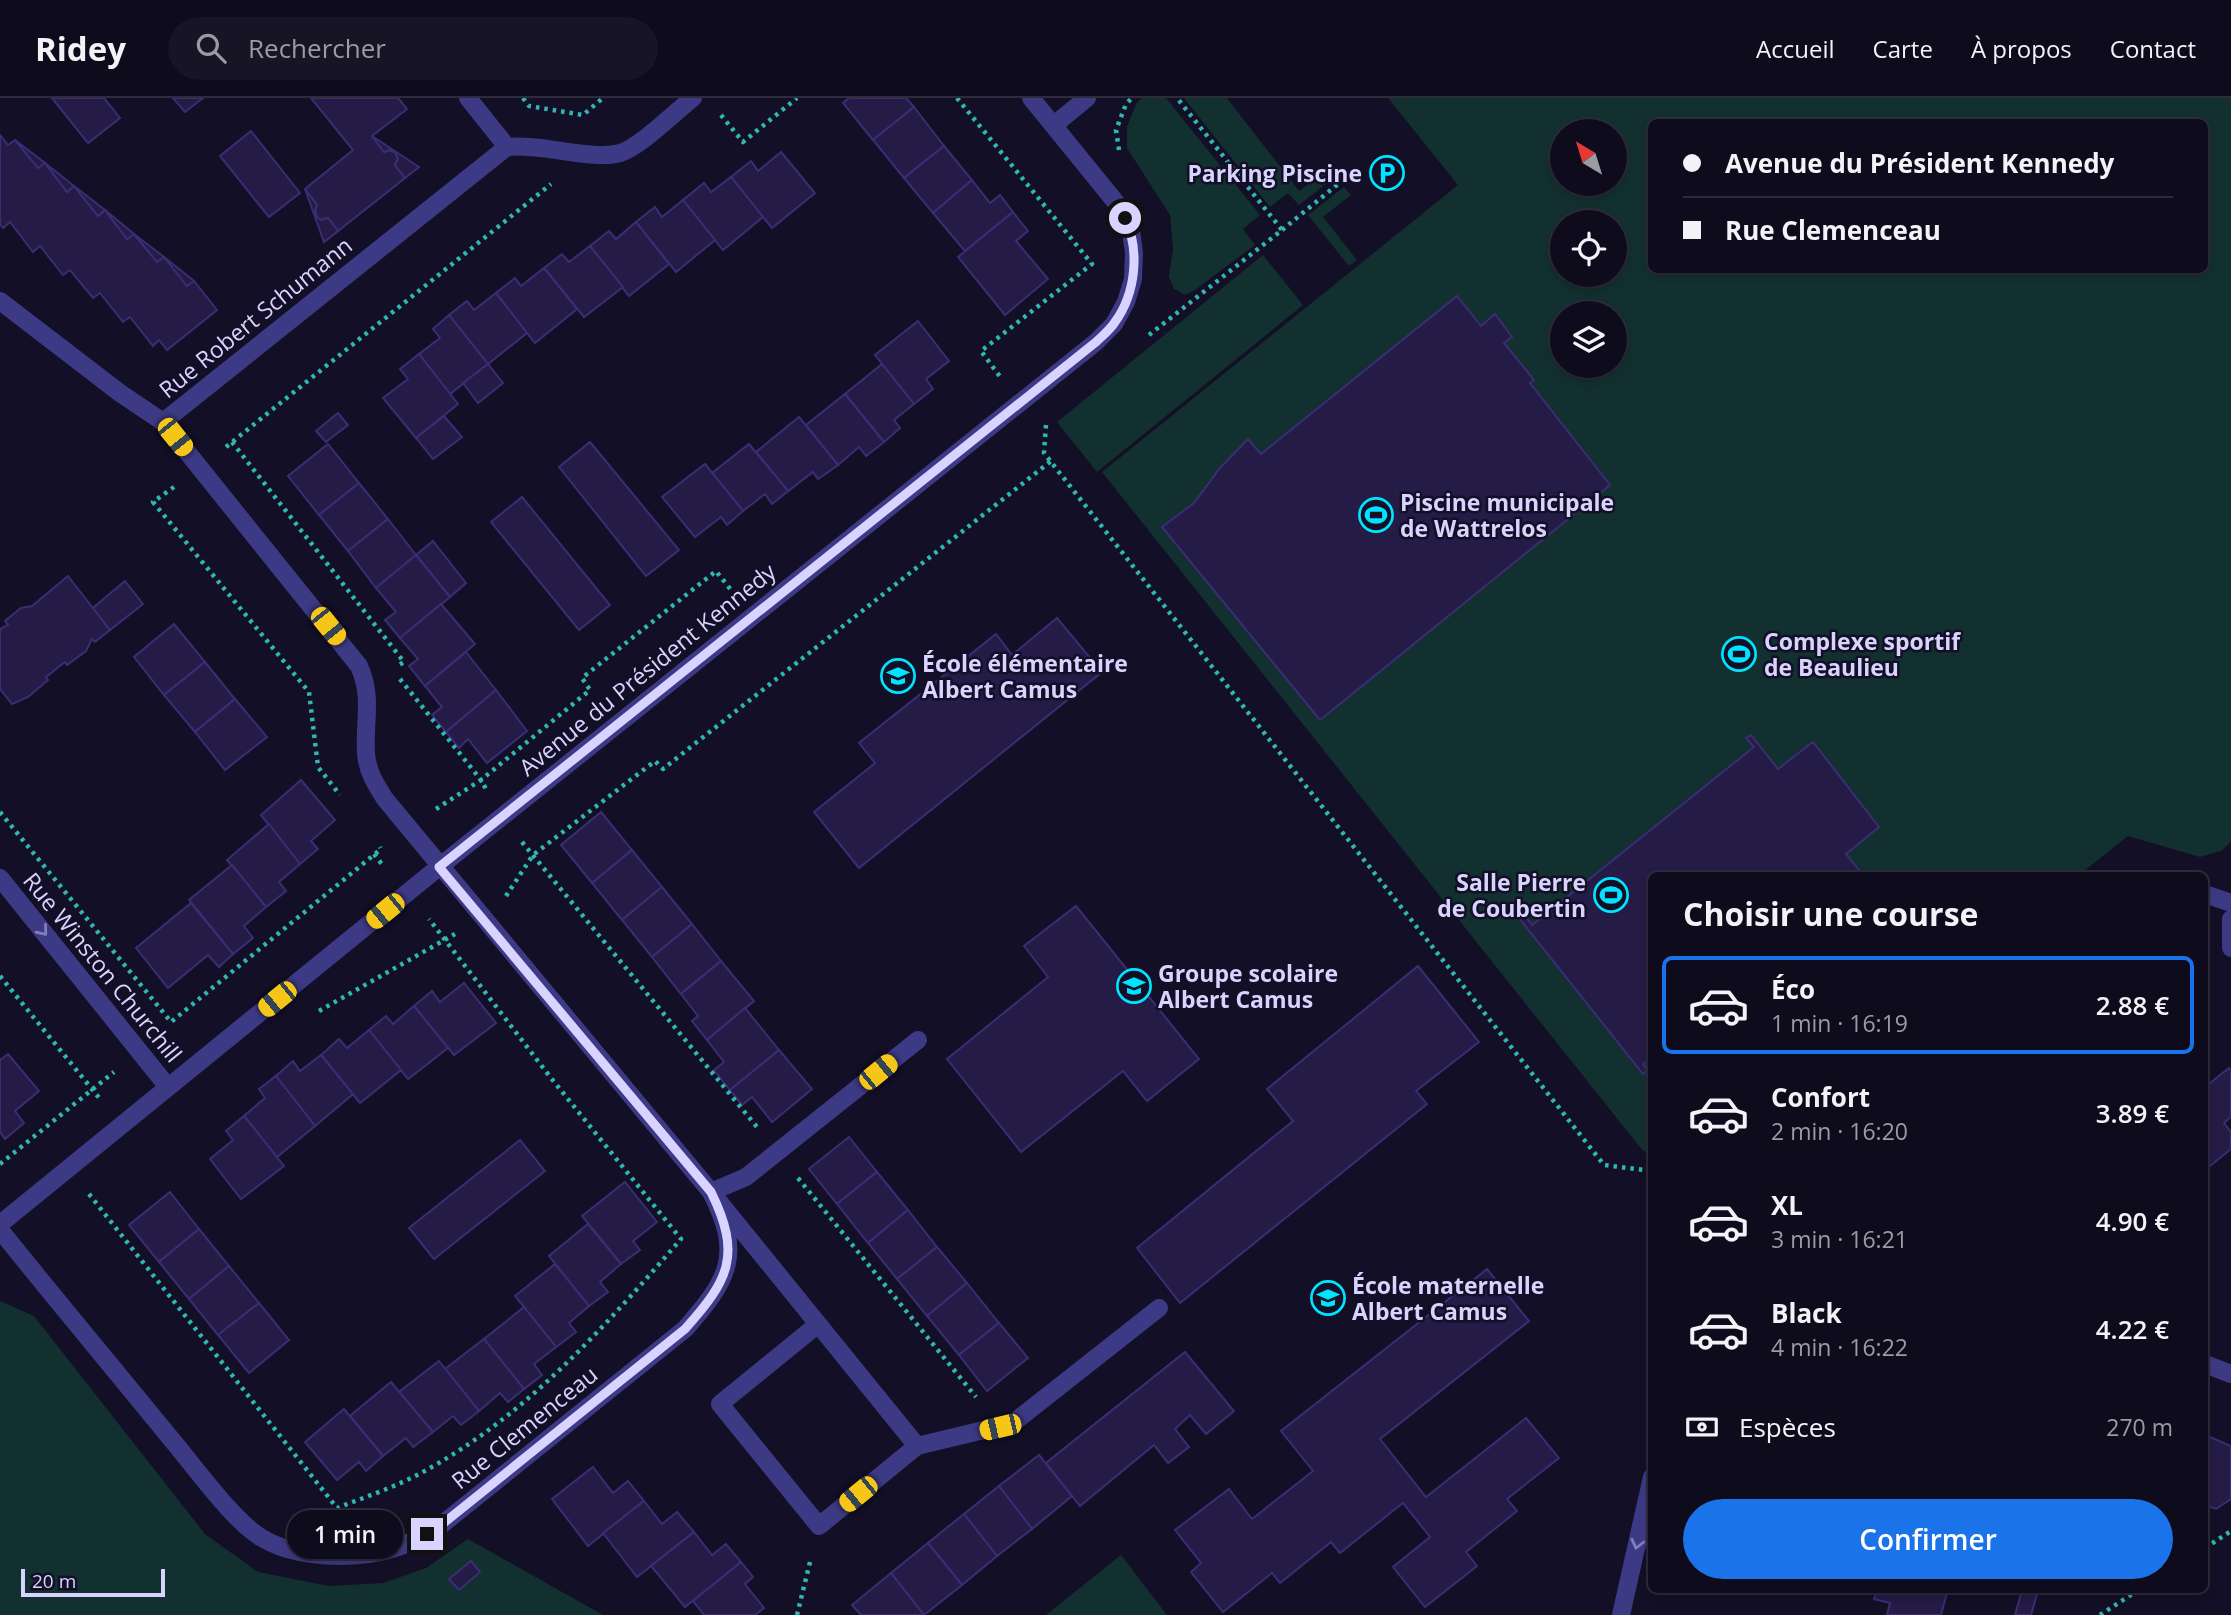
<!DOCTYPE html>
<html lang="fr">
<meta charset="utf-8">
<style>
:root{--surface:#0e0b1c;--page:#171425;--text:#f1f3f6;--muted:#9b9ba3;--line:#2e2b3b;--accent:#1a73e8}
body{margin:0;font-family:"Open Sans",sans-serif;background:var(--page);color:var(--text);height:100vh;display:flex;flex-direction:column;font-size:26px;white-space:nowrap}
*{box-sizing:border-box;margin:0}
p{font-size:23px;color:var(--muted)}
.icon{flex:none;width:38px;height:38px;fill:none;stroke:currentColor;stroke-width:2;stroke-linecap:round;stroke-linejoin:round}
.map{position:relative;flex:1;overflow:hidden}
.side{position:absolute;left:1648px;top:774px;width:560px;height:721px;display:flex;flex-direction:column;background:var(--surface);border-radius:10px;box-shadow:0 4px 10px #0003,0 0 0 2px var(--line)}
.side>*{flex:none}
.top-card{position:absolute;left:1648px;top:21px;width:560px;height:154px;border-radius:10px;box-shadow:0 4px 10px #0003,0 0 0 2px var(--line);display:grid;align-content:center;height:154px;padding:0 35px;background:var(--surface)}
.needle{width:46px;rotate:322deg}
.tools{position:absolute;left:1550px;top:21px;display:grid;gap:14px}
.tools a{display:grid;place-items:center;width:77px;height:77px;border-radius:50%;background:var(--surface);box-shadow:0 4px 10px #0003,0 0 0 2px var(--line);font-size:35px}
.scale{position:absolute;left:21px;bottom:18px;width:144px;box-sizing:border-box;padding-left:7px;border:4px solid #d9d4ff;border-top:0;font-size:19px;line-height:24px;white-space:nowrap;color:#d9d4ff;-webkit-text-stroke:5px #130f26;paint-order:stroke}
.end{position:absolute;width:32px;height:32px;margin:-16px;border:9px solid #d9d4ff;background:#111;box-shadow:0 0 0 4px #111}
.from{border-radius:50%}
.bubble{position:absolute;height:49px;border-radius:24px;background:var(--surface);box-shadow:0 4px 10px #0003,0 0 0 2px var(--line);font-size:23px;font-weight:600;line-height:49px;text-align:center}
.car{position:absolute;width:21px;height:42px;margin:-21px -10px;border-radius:9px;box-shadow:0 0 5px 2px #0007;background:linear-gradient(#f5c518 24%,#345 0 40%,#f5c518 0 76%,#345 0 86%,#f5c518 0)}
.top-card b{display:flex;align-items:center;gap:24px;height:66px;font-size:26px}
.top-card b+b{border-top:2px solid var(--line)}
.top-card i{width:18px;height:18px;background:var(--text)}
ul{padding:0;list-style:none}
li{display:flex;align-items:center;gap:21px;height:98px;margin:0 14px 10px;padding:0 21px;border:4px solid transparent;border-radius:10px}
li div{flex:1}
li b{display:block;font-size:26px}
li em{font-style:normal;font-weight:600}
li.current{border-color:var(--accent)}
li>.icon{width:63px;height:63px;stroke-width:1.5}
h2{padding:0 35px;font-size:32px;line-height:84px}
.pay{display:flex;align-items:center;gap:18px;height:77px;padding:0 35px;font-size:26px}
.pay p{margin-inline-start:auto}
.primary-button{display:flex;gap:14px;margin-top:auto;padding:14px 35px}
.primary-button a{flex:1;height:80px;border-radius:42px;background:var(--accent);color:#fff;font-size:28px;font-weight:600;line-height:80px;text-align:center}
header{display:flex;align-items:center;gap:42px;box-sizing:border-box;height:98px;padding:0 35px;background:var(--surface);border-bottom:2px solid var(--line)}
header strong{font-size:33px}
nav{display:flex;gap:38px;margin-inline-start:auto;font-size:24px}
.search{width:490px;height:63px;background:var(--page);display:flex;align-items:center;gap:18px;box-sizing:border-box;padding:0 24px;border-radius:38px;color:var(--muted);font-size:26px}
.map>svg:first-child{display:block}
</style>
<header>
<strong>Ridey</strong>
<div class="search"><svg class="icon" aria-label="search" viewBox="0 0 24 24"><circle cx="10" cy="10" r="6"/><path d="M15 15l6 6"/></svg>Rechercher</div>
<nav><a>Accueil</a><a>Carte</a><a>À propos</a><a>Contact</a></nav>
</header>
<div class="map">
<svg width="2231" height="1517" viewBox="0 0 2231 1517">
<rect width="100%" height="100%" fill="#130f26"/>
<g fill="#12302f" fill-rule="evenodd">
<path d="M1142,0H1166L1260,117L1243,131L1255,147L1195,192L1185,197L1174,191L1169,179L1173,150L1170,117L1127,50V29L1136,6Z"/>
<path d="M1184,0H1227L1299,93L1329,70L1336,78L1299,107L1288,95L1270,109Z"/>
<path d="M1388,0H2231V744L2221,753L2200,759L2128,738L2079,777H1652V1055L1643,1053L1102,374L1458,87ZM1652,24H2205V172H1652ZM1563,33H1615V86H1563ZM1563,124H1615V177H1563ZM1563,215H1615V268H1563Z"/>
<path d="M1344,89L1351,97L1323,119L1357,162L1349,168L1308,117Z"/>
<path d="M1263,157L1303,207L1097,374L1057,324Z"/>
<path d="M0,1203L34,1218L205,1436L258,1474L329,1488L383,1485L426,1470L468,1441L603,1517H0Z"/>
<path d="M1121,1457L1167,1517H1046Z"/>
</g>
<g fill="#241b47" stroke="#3b2d73" stroke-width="2">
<path d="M52,0H104L120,20L88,45Z"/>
<path d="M173,0H203L185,14Z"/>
<path d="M311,0H398L407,11L372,38L384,54L389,52L395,54L398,61L395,67L405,80L338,133L328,120L321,122L317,119L315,113L317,107L305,91L353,52Z"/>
<path d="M849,0H906L914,9L873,42L843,5Z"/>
<path d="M914,9L944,48L904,80L873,42Z"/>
<path d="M251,33L300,95L269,119L220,58Z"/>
<path d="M0,37L8,47L15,42L38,70L45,65L67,94L74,88L98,118L105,112L127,141L134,136L157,164L164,159L187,188L194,183L217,212L167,252L159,242L153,248L130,219L123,224L100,195L93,200L70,172L63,177L40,148L33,154L10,124L3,130L0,126Z"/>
<path d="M372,38L419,69L405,80L395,67L398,61L395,54L389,52L384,54Z"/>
<path d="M15,42L45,65L38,70Z"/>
<path d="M944,48L972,82L933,115L904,80Z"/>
<path d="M781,54L815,95L772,130L731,79L751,63L758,73Z"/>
<path d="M45,65L74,88L67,94Z"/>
<path d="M731,79L763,119L723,152L683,102L704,85L711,94Z"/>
<path d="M972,82L990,105L1000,97L1013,114L965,153L933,115Z"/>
<path d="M74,88L105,112L98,118Z"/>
<path d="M305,91L317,107L315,113L317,119L321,122L328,120L338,133L324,144Z"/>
<path d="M683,102L715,142L676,174L636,124L655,109L662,119Z"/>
<path d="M105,112L134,136L127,141Z"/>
<path d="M1013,114L1028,133L1016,143L1048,181L1005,217L958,159Z"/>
<path d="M636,124L669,166L629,198L590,148L609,133L616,141Z"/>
<path d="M134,136L164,159L157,164Z"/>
<path d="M590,148L623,189L584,219L544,170L562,156L569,164Z"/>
<path d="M164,159L194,183L187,188Z"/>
<path d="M544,170L577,211L535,245L496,195L515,180L521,188Z"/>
<path d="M496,195L527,235L488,266L449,217L467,203L474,212Z"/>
<path d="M1457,198L1481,228L1495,216L1512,239L1504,245L1534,282L1530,285L1610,387L1320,622L1162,429L1194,405L1220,370L1248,341L1261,356Z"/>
<path d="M449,217L488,266L450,296L419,256L440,240L433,231Z"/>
<path d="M918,223L949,263L926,281L933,291L914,306L875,257Z"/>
<path d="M419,256L458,306L416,340L383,300L408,281L400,271Z"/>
<path d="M488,266L503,285L478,305L463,285Z"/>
<path d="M882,266L914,306L894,322L900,330L884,344L845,296Z"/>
<path d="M845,296L884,344L866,358L859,349L838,367L806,327Z"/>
<path d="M338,315L348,327L326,344L316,333Z"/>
<path d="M444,318L462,339L433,361L416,340Z"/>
<path d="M799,319L838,367L818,381L813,374L788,393L756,354Z"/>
<path d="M590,344L679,452L646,478L559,369Z"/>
<path d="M328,346L359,385L319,417L288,378Z"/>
<path d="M749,346L788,393L772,406L765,396L743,413L712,375Z"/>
<path d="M705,366L743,413L727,427L721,419L695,439L662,399Z"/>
<path d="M359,385L388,421L348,453L319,417Z"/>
<path d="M522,399L610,507L579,532L491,424Z"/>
<path d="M388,421L416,457L376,490L348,453Z"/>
<path d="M433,443L466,485L450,499L416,457Z"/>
<path d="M416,457L450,499L400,540L385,522L396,514L376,490Z"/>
<path d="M68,478L110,532L95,544L92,541L86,553L67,567L65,564L46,579L48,582L28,599L12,606L0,591V531L8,527L5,523L21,510L32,508Z"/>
<path d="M125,483L143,506L110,532L93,510Z"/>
<path d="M441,506L475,546L425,588L409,568L418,561L400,540Z"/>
<path d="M1057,520L1102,574L859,770L814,714L875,665L859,645L996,536L1012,557Z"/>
<path d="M174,526L205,564L164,597L134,559Z"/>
<path d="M466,554L496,592L446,634L432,617L442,609L425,588Z"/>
<path d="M205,564L235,601L195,634L164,597Z"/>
<path d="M496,592L527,633L487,665L468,641L459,650L446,634Z"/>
<path d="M235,601L267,639L225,672L195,634Z"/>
<path d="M1751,637L1778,671L1813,644L1879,729L1846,756L1863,777H1652V962L1651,960L1643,966L1647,972L1643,976L1519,820L1524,816L1532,827L1754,649L1746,640Z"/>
<path d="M301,682L335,722L311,743L318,751L300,766L261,717Z"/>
<path d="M601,714L632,752L592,785L561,747Z"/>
<path d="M269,726L300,766L279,784L286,793L266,809L227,762Z"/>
<path d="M632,752L662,789L622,822L592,785Z"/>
<path d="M232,767L266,809L244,828L253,840L233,856L189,802Z"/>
<path d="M662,789L692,826L652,859L622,822Z"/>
<path d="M191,805L233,856L219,869L208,857L168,890L136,850Z"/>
<path d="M1076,808L1199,961L1147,1003L1123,973L1021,1054L947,961L1048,879L1024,848Z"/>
<path d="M692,826L721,863L681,896L652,859Z"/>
<path d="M721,863L754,903L707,942L692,923L698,918L681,896Z"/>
<path d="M1418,868L1479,944L1416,993L1427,1006L1180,1205L1137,1150L1293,1023L1267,991Z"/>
<path d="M464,885L496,925L454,957L414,908L432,893L440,904Z"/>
<path d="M414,908L448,950L408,981L369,932L386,918L393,926Z"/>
<path d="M745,910L779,952L730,992L714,972L724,964L707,942Z"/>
<path d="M369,932L401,972L360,1005L321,957L339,941L347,950Z"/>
<path d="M779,952L812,991L772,1024L752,999L742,1007L730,992Z"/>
<path d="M8,956L39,993L15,1013L24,1025L5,1041L0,1034V962Z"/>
<path d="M321,957L353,996L315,1028L276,978L293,963L300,973Z"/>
<path d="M2229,970L2231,973V1019L2224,1025L2231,1034V1051L2205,1072V989Z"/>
<path d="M276,978L315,1028L277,1059L244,1018L265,1000L259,991Z"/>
<path d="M244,1018L284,1068L241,1101L210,1061L233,1042L226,1033Z"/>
<path d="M849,1039L877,1074L837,1106L809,1071Z"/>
<path d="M520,1042L545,1073L434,1161L409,1130Z"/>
<path d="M877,1074L908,1112L868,1145L837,1106Z"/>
<path d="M625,1084L657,1124L633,1143L640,1152L621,1166L582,1118Z"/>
<path d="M170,1094L199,1131L159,1164L129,1127Z"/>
<path d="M908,1112L937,1149L897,1181L868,1145Z"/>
<path d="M588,1126L621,1166L600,1184L608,1194L589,1208L549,1158Z"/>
<path d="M199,1131L229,1168L189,1201L159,1164Z"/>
<path d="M937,1149L967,1185L927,1218L897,1181Z"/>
<path d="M555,1166L589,1208L569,1225L576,1234L556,1249L515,1198Z"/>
<path d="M229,1168L259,1205L218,1237L189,1201Z"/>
<path d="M1487,1171L1529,1223L1380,1341L1426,1399L1526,1320L1559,1360L1507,1401L1517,1413L1466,1454L1477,1468L1425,1509L1393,1469L1430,1439L1403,1405L1340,1455L1331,1444L1280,1485L1272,1475L1223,1514L1191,1474L1201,1465L1175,1432L1229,1391L1252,1421L1313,1373L1281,1333Z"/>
<path d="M967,1185L999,1225L959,1257L927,1218Z"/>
<path d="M259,1205L289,1242L249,1275L218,1237Z"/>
<path d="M524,1209L556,1249L534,1266L542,1277L524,1291L484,1241Z"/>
<path d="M999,1225L1028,1260L987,1293L959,1257Z"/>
<path d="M484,1241L524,1291L508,1304L500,1295L479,1313L445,1271Z"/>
<path d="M1185,1254L1234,1313L1206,1336L1190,1317L1175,1331L1189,1349L1168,1365L1154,1347L1080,1408L1046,1365Z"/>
<path d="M439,1263L479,1313L461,1327L453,1318L433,1334L399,1294Z"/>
<path d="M391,1284L433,1334L413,1349L406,1340L383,1358L350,1318Z"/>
<path d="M344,1311L383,1358L366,1373L359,1364L337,1382L305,1344Z"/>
<path d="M2205,1337L2231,1348V1401L2216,1411L2205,1407Z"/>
<path d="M1039,1357L1072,1398L1032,1431L999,1388Z"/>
<path d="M593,1369L613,1395L628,1383L644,1403L588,1448L552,1401Z"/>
<path d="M999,1388L1032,1431L997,1458L964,1416Z"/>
<path d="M644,1403L662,1426L677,1414L694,1434L637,1479L603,1435Z"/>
<path d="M964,1416L997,1458L962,1487L928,1445Z"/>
<path d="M694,1434L712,1457L726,1446L741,1464L685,1509L651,1468Z"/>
<path d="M928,1445L962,1487L924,1517L891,1475Z"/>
<path d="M471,1463L480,1474L459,1492L449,1481Z"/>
<path d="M741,1464L753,1479L745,1486L764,1510L755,1517H704L693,1503Z"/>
<path d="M891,1475L924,1517H861L852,1507Z"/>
<path d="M1877,1491H1948L1941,1517H1887L1890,1505L1874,1501Z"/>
<path d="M2022,1492L2037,1496L2031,1517H2015Z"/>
</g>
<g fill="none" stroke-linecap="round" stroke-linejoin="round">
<g stroke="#2fb8b0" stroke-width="4.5" stroke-dasharray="3.5 5" stroke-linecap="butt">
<path d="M523,0L529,8L583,17L603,0"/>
<path d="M957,0L1092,166L981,253L1001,280"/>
<path d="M721,17L743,44L797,0"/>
<path d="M1119,52L1116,32L1126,6L1132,0"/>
<path d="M1282,132L1360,68"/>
<path d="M1149,237L1282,132L1177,0"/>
<path d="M1046,327L1044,355L1604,1067L1652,1073"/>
<path d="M232,344L404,564L396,569"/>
<path d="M226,349L551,86"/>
<path d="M174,389L153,404L309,594L318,669L340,697"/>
<path d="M400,581L481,682L590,592L582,580L716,473L731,492"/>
<path d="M436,711L481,682L486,691"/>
<path d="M0,714L171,924L381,751L380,749"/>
<path d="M522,744L757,1029"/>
<path d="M374,756L384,769"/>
<path d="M506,798L533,757L655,663L663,671L1051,363"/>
<path d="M0,878L100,1001"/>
<path d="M319,913L455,836"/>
<path d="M0,1066L114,974"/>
<path d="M798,1080L976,1299"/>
<path d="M89,1096L337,1410C368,1398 401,1387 430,1370C530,1314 607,1226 681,1141L551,980L429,821"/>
<path d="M2205,1450L2231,1433"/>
<path d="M797,1517L811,1460"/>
<path d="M2100,1517L2140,1491"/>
</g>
<g stroke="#3d3a85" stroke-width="18">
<path d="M468,0L507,49"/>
<path d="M1054,27L1087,0"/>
<path d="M0,203L120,295L163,324"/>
<path d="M0,780L168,989"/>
<path d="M2205,796L2231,805"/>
<path d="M2231,821V850"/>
<path d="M0,1126L439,769L1096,244L1114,226L1126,204L1133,181L1134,155L1131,133L1118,107L1031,0"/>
<path d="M0,1132C57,1203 115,1272 172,1342C194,1368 234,1424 262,1440C297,1461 354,1462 392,1451C410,1446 424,1437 440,1428L685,1231C729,1181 743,1157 711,1094L385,701C376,687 367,673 366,655C364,623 373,599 359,568L163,324L507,49C541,45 592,63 620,55C640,49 675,14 693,0"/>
<path d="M817,1227L720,1306L819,1428L917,1348L711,1094L746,1079L918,942"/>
<path d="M2205,1266L2231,1276"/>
<path d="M917,1348L1013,1325L1159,1210"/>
<path d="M1621,1517L1652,1379"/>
</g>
</g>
<defs><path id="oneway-chevron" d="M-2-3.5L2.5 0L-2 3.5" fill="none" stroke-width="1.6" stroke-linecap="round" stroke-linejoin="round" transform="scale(1.75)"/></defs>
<g stroke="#837fbc">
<use href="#oneway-chevron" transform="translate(43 833) rotate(51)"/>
<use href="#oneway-chevron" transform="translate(1637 1446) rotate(103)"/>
</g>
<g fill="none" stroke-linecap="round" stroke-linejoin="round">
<path stroke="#d9d4ff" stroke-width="9" d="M427,1436L440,1428L685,1231C729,1182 742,1157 711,1094L439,769L1096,244C1102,238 1110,232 1115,224C1136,195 1140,152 1125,120"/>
</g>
<defs>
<g id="parking-ring" transform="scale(1.75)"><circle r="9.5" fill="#130f26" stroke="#00e5ff" stroke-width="1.5"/><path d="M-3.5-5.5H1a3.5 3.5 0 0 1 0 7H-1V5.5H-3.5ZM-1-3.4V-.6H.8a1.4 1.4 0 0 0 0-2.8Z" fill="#00e5ff"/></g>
<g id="stadium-ring" transform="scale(1.75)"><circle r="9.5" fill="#130f26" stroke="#00e5ff" stroke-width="1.5"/><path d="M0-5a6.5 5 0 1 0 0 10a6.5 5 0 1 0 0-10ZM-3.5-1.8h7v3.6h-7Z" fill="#00e5ff"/></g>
<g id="school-ring" transform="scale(1.75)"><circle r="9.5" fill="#130f26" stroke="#00e5ff" stroke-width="1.5"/><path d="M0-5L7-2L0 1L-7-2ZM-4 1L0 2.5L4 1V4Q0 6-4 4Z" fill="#00e5ff"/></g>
</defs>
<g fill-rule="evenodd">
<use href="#parking-ring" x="1387" y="75"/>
<use href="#stadium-ring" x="1376" y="417"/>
<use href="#stadium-ring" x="1739" y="556"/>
<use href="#school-ring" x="898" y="578"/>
<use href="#stadium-ring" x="1611" y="797"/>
<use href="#school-ring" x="1134" y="888"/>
<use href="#school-ring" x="1328" y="1200"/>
</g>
<g text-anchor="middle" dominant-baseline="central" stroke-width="5" stroke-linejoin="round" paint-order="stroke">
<g font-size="23" font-weight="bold" fill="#d9d4ff" stroke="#130f26" text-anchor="start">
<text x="1362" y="75" text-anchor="end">Parking Piscine</text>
<text x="1400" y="404">Piscine municipale<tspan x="1400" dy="26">de Wattrelos</tspan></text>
<text x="1764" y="543">Complexe sportif<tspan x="1764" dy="26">de Beaulieu</tspan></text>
<text x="922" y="565">École élémentaire<tspan x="922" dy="26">Albert Camus</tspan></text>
<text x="1586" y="784" text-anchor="end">Salle Pierre<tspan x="1586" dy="26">de Coubertin</tspan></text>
<text x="1158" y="875">Groupe scolaire<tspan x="1158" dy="26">Albert Camus</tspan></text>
<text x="1352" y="1187">École maternelle<tspan x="1352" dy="26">Albert Camus</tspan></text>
</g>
<g font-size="23" fill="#d9d4ff" stroke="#130f26">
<text transform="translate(255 219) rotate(-39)">Rue Robert Schumann</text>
<text transform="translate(647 571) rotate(-39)">Avenue du Président Kennedy</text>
<text transform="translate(103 869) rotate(51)">Rue Winston Churchill</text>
<text transform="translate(524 1329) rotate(-39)">Rue Clemenceau</text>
</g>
</g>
</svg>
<div class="tools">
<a><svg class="needle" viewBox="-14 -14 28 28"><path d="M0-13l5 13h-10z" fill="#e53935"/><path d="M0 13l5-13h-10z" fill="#9b9ba3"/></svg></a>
<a><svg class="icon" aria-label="locate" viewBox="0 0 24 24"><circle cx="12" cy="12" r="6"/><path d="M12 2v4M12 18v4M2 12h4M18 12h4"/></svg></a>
<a><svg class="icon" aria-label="layers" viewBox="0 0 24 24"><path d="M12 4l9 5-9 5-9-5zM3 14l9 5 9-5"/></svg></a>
</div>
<div class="scale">20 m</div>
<i class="end from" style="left:1125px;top:120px"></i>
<i class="end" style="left:427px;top:1436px"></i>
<div class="bubble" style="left:287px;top:1412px;width:116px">1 min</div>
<i class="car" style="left:175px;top:339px;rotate:141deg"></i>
<i class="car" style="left:328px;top:528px;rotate:141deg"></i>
<i class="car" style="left:385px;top:813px;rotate:231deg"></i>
<i class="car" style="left:277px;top:901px;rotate:231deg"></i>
<i class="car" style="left:878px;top:974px;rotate:51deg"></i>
<i class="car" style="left:1000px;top:1329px;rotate:257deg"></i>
<i class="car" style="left:858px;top:1396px;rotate:231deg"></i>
<div class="top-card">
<b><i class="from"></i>Avenue du Président Kennedy</b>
<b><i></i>Rue Clemenceau</b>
</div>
<section class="side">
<h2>Choisir une course</h2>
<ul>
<li class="current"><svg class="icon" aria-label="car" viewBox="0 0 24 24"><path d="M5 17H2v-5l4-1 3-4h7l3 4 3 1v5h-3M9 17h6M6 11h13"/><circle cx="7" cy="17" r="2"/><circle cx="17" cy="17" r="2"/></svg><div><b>Éco</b><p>1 min · 16:19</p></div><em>2.88 €</em></li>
<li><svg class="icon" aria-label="car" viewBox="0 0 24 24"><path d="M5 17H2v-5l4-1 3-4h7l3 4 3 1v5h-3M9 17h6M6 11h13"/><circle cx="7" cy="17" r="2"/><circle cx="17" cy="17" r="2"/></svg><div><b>Confort</b><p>2 min · 16:20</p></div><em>3.89 €</em></li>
<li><svg class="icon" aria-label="car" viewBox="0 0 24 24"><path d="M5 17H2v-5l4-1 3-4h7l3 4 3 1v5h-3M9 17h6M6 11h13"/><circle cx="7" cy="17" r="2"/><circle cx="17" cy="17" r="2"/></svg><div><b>XL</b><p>3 min · 16:21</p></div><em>4.90 €</em></li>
<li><svg class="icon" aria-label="car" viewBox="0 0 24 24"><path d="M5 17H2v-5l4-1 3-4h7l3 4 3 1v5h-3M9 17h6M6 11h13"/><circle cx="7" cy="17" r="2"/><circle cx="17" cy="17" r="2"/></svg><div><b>Black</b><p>4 min · 16:22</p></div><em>4.22 €</em></li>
</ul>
<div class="pay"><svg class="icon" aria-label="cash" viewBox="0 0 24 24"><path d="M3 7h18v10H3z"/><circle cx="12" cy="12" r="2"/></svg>Espèces<p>270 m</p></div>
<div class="primary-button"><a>Confirmer</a></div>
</section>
</div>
